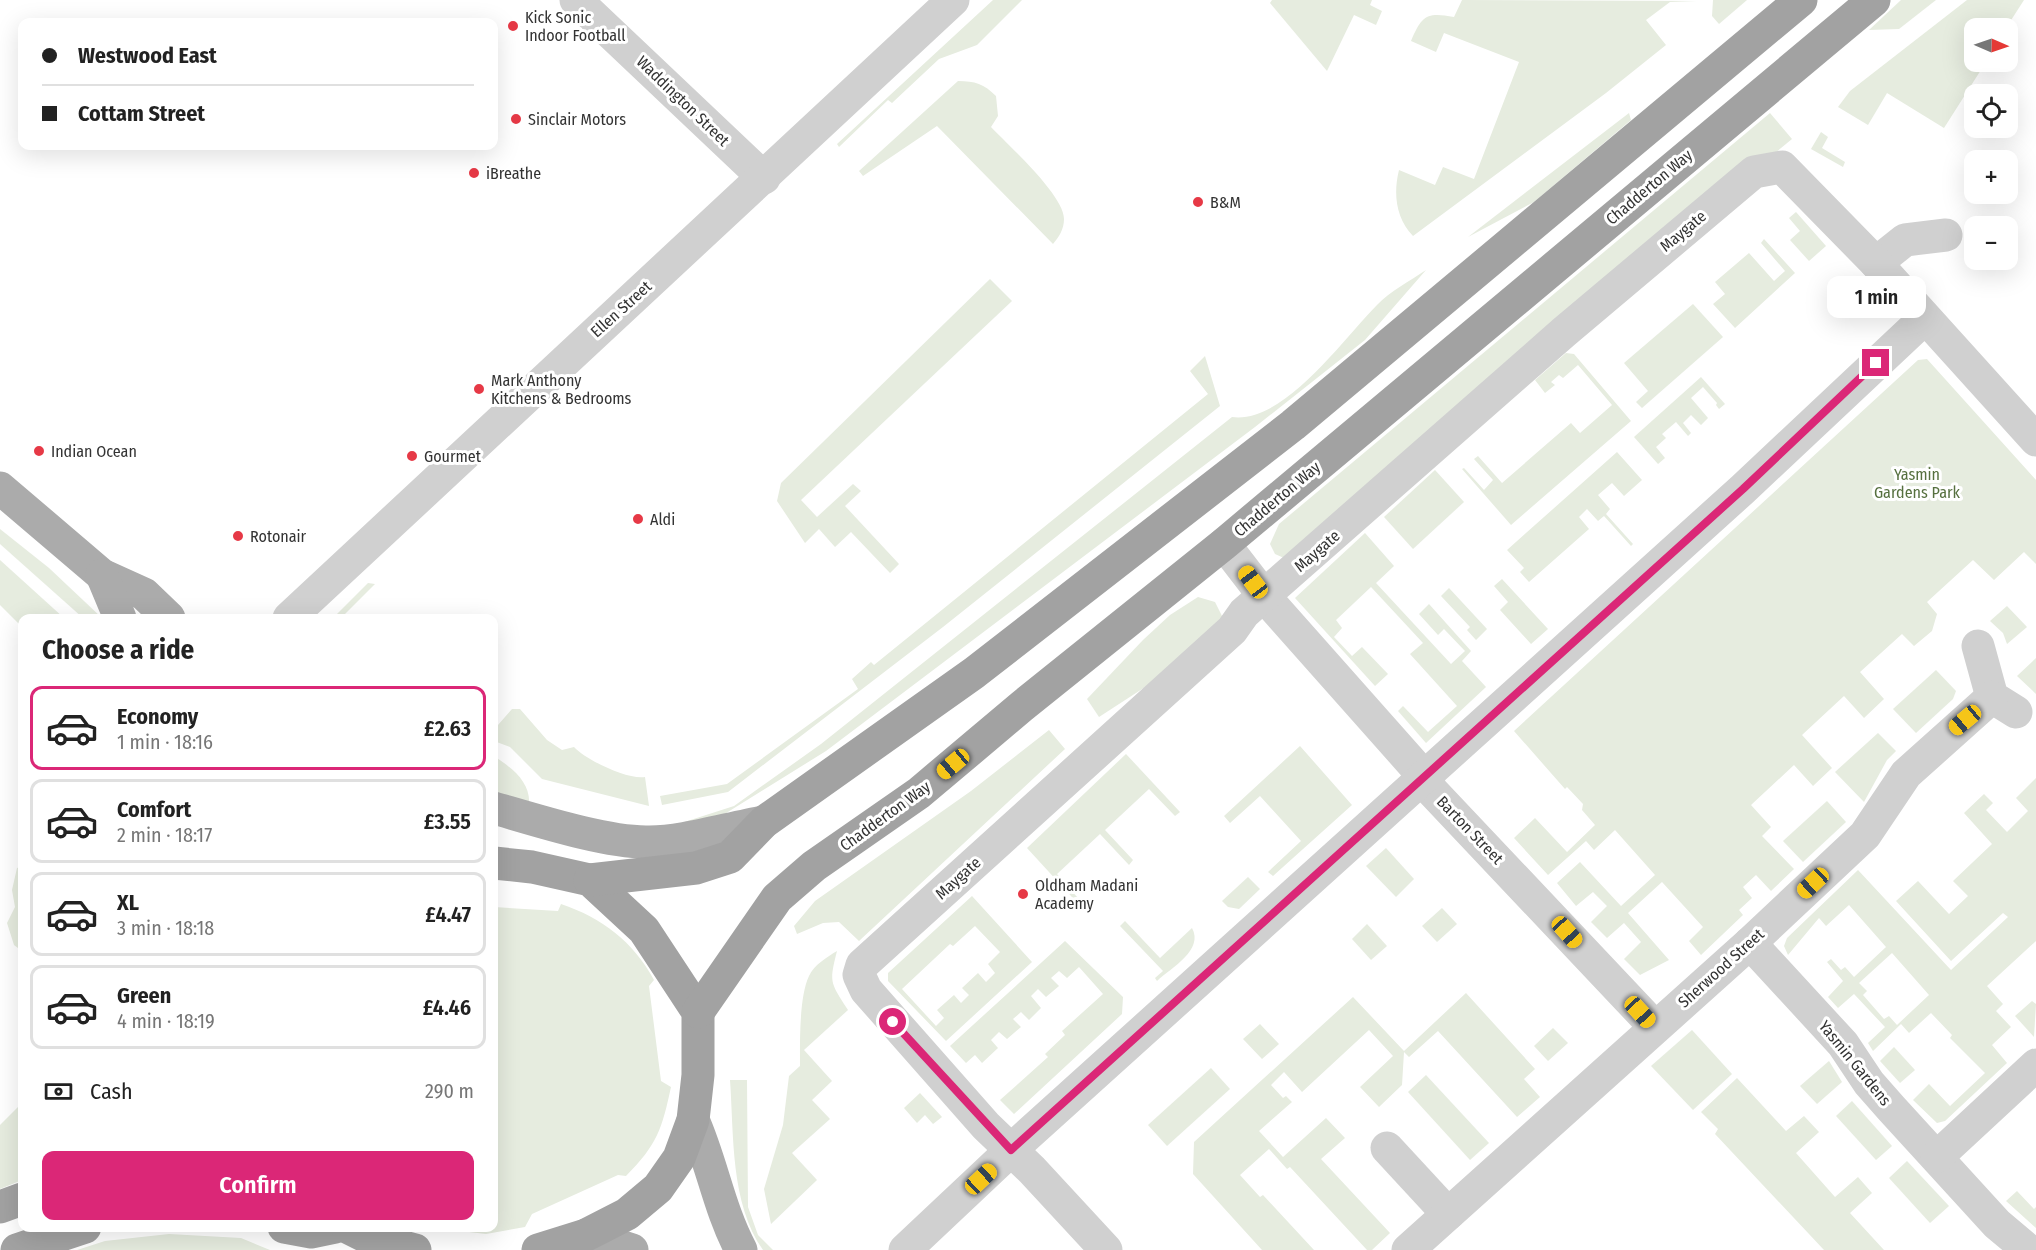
<!DOCTYPE html>
<meta charset="utf-8">
<style>
:root{--surface:#fff;--page:#f2f2f2;--text:#222;--muted:#767676;--line:#e0e0e0;--accent:#db2777}
body{margin:0;font-family:"Fira Sans Condensed",sans-serif;background:var(--page);color:var(--text);height:100vh;display:flex;flex-direction:column;font-size:22px;white-space:nowrap}
*{box-sizing:border-box;margin:0}
p{font-size:20px;color:var(--muted)}
.icon{flex:none;width:33px;height:33px;fill:none;stroke:currentColor;stroke-width:2;stroke-linecap:round;stroke-linejoin:round}
.map{position:relative;flex:1;overflow:hidden}
.side{position:absolute;left:18px;top:614px;width:480px;height:618px;display:flex;flex-direction:column;background:var(--surface);border-radius:12px;box-shadow:0 6px 24px #0002}
.side>*{flex:none}
.top-card{position:absolute;left:18px;top:18px;width:480px;height:132px;border-radius:12px;box-shadow:0 6px 24px #0002;display:grid;align-content:center;height:132px;padding:0 24px;background:var(--surface)}
.needle{width:39px;rotate:92deg}
.tools{position:absolute;left:1964px;top:18px;display:grid;gap:12px}
.tools a{display:grid;place-items:center;width:54px;height:54px;border-radius:12px;background:var(--surface);box-shadow:0 6px 24px #0002;font-size:30px}
.end{position:absolute;width:27px;height:27px;margin:-14px;border:8px solid #db2777;background:#fff;box-shadow:0 0 0 3px #fff}
.from{border-radius:50%}
.bubble{position:absolute;height:42px;border-radius:12px;background:var(--surface);box-shadow:0 6px 24px #0002;font-size:20px;font-weight:600;line-height:42px;text-align:center}
.car{position:absolute;width:18px;height:36px;margin:-18px -9px;border-radius:8px;box-shadow:0 0 4px 2px #0007;background:linear-gradient(#f5c518 24%,#345 0 40%,#f5c518 0 76%,#345 0 86%,#f5c518 0)}
.top-card b{display:flex;align-items:center;gap:21px;height:57px;font-size:22px}
.top-card b+b{border-top:2px solid var(--line)}
.top-card i{width:15px;height:15px;background:var(--text)}
ul{padding:0;list-style:none}
li{display:flex;align-items:center;gap:18px;height:84px;margin:0 12px 9px;padding:0 12px;border:3px solid var(--line);border-radius:12px}
li div{flex:1}
li b{display:block;font-size:22px}
li em{font-style:normal;font-weight:600}
li.active{border-color:var(--accent)}
li>.icon{width:54px;height:54px;stroke-width:1.5}
h2{padding:0 24px;font-size:27px;line-height:72px}
.pay{display:flex;align-items:center;gap:15px;height:66px;padding:0 24px;font-size:22px}
.pay p{margin-inline-start:auto}
.cta{display:flex;gap:12px;margin-top:auto;padding:12px 24px}
.cta a{flex:1;height:69px;border-radius:12px;background:var(--accent);color:#fff;font-size:24px;font-weight:600;line-height:69px;text-align:center}
.map>svg:first-child{display:block}
</style>
<div class="map">
<svg width="2036" height="1250" viewBox="0 0 2036 1250">
<rect width="100%" height="100%" fill="#fff"/>
<g fill="#e6ecdf" fill-rule="evenodd">
<path d="M993,0H1022L977,45L939,59L892,103L888,100L839,147L837,144Z"/>
<path d="M1272,0H1372L1370,5L1382,11L1376,25L1354,15L1327,71L1270,3Z"/>
<path d="M1462,0L1697,1L1670,2L1646,20L1666,45L1606,93L1413,236C1396,218 1393,194 1399,170L1435,185L1443,167L1474,179L1519,62L1444,33L1436,52L1411,41C1422,15 1427,12 1454,17Z"/>
<path d="M1713,0H1747L1719,24L1712,16Z"/>
<path d="M1901,0H1936L1899,29L1869,30Z"/>
<path d="M1967,0H2024L2006,28H1974V62H1986L1944,128L1887,93L1868,125L1838,107L1850,91Z"/>
<path d="M958,81C975,81 984,84 996,96L998,116L991,127C1008,145 1064,195 1064,219C1064,229 1059,237 1053,244L937,126L863,176L859,171Z"/>
<path d="M1629,113L1631,120L1534,202L1468,237Z"/>
<path d="M1770,113L1792,139L1284,558L1275,554L1270,544L1279,524Z"/>
<path d="M1821,132L1828,137L1822,148L1845,162L1843,167L1811,149Z"/>
<path d="M1796,212L1826,246L1809,261L1790,240L1800,231L1789,218Z"/>
<path d="M1764,239L1795,273L1735,328L1713,304L1725,294L1715,282L1749,253L1774,281L1785,271L1761,243Z"/>
<path d="M1426,270L1365,340L1255,427L826,751L723,815L677,829L651,827L675,825L734,806L821,744L1232,417C1284,424 1343,339 1377,305C1390,291 1410,281 1426,270Z"/>
<path d="M990,279L1012,301L801,500L817,517L853,484L861,491L845,506L899,564L890,573L851,532L835,547L819,529L805,543L777,501L781,483Z"/>
<path d="M1693,304L1723,337L1642,408L1636,402L1648,391L1624,363Z"/>
<path d="M1566,353L1574,354L1631,421L1511,525L1462,469L1464,468L1484,490L1493,480L1474,459L1478,456L1502,483L1571,423L1580,433L1612,405L1578,365L1563,378L1559,375L1551,382L1555,385L1545,393L1535,380Z"/>
<path d="M1205,356L1220,406L943,627L728,792L662,805L660,796L727,784L858,689L852,679L871,662L874,665L1208,394L1190,371Z"/>
<path d="M1927,359L2036,480V564L2024,552L1994,580L1973,560L1927,602L1937,614L1932,631L1914,646L1902,634L1860,672L1884,699L1864,718L1844,696L1802,735L1832,768L1813,786L1794,765L1751,805L1771,827L1762,836L1794,869L1771,891L1756,875L1743,887L1752,898L1739,910L1743,915L1701,955L1689,941L1703,927L1662,882L1628,913L1669,960L1640,975L1624,959L1641,942L1624,923L1607,938L1591,922L1607,906L1593,892L1576,906L1557,883L1580,862L1621,906L1655,875L1615,830L1594,850L1586,841L1548,875L1514,838L1535,818L1567,852L1595,825L1582,810L1583,804L1567,787L1565,789L1514,731L1918,360Z"/>
<path d="M1701,377L1725,404L1719,409L1716,405L1717,403L1703,387L1691,398L1708,418L1701,425L1691,415L1683,423L1691,433L1688,436L1676,422L1662,434L1666,438L1656,447L1665,458L1658,464L1634,437Z"/>
<path d="M1617,452L1642,480L1624,496L1612,483L1598,495L1610,509L1606,514L1633,544L1631,546L1604,516L1598,521L1587,509L1579,517L1589,529L1529,582L1520,572L1524,568L1507,550Z"/>
<path d="M1435,470L1464,502L1413,549L1384,517Z"/>
<path d="M0,529L49,568L102,618H83L0,544Z"/>
<path d="M1365,533L1394,566L1376,583L1451,664L1465,651L1444,629L1438,635L1419,614L1429,604L1471,651L1462,661L1486,687L1426,743L1398,711L1403,706L1428,732L1457,706L1410,654L1423,643L1371,587L1336,620L1342,628L1334,637L1352,656L1362,647L1388,674L1375,686L1295,598Z"/>
<path d="M0,560L64,618H22V627L0,605Z"/>
<path d="M1502,579L1548,629L1531,644L1500,610L1508,602L1494,586Z"/>
<path d="M368,583L375,584L341,618H333Z"/>
<path d="M1449,588L1487,629L1476,640L1467,630L1470,627L1441,596Z"/>
<path d="M1198,597L1215,602L1223,618L1156,680L1099,717L1087,699L1143,640L1170,615Z"/>
<path d="M2007,606L2027,627L2007,644L2003,633L1990,621Z"/>
<path d="M2036,658V694L2017,676Z"/>
<path d="M1936,670L1956,691L1953,699L1916,733L1893,709Z"/>
<path d="M512,709H520L547,740L562,750L574,747C586,760 628,780 645,777L649,806L542,779L510,747L494,741V725H498Z"/>
<path d="M1049,730L1065,749L859,941L839,922L823,923L797,934L794,926L815,901L971,791Z"/>
<path d="M1878,733L1896,751L1887,760L1864,802L1835,772Z"/>
<path d="M1300,746L1352,805L1273,876L1268,872L1301,841L1260,796L1230,823L1224,816Z"/>
<path d="M1126,754L1180,812L1175,816L1149,789L1105,830L1133,860L1129,865L1100,834L1057,874L1085,906L1082,908L1027,848Z"/>
<path d="M494,756C512,768 531,782 529,805L494,797Z"/>
<path d="M2036,778V941L1987,986L2003,1004L1996,1011L2011,1027L1992,1045L2007,1063L1945,1121L1937,1123L1913,1100L1929,1084L1950,1106L1985,1073L1950,1038L1952,1035L1931,1013L1909,1033L1901,1024L1873,1051L1868,1043L1885,1027L1854,994L1838,1008L1828,997L1843,981L1827,962L1831,959L1841,970L1845,967L1854,977L1886,947L1849,905L1826,926L1819,918L1788,955L1784,946L1787,938L1858,870L1951,970L2008,917L2003,913L1951,961L1896,901L1918,881L1949,914L1968,896L1953,881L1992,844L1964,813L1984,794L1993,803L1986,810L2007,832L2028,811L2016,798ZM1892,953L1929,995L1897,1025L1889,1016L1884,1019L1863,995L1867,991L1859,983Z"/>
<path d="M1827,801L1846,822L1803,862L1783,841Z"/>
<path d="M1386,848L1414,879L1396,897L1366,866Z"/>
<path d="M22,866V951L14,945L7,923L15,907L12,890L17,868Z"/>
<path d="M1248,877L1260,889L1239,909L1228,907L1222,901Z"/>
<path d="M972,896L1032,962L946,1041L888,981V973ZM975,926L1000,952L988,964L995,973L986,982L978,973L962,988L969,995L961,1003L954,995L937,1010L944,1018L936,1026L902,989L950,944L953,946Z"/>
<path d="M561,904C602,918 633,941 654,980L649,986L661,1081L671,1087C662,1129 657,1145 626,1176L618,1175L532,1214L525,1227L486,1234L427,1227H494V907L558,911Z"/>
<path d="M1442,908L1457,924L1437,942L1422,926Z"/>
<path d="M1125,921L1160,958L1192,928C1204,950 1172,967 1157,981L1155,978L1163,971L1120,926Z"/>
<path d="M1367,924L1387,946L1371,960L1352,939Z"/>
<path d="M1065,941L1123,997L1122,1014L1014,1114L1000,1100L1048,1057L1045,1054L1065,1035L1062,1031L1103,994L1079,967L1067,978L1059,971L1051,978L1059,986L1046,997L1038,989L1031,996L1041,1008L1029,1020L1021,1012L1013,1019L1021,1027L1007,1039L999,1032L991,1040L998,1048L982,1063L975,1055L966,1063L950,1046Z"/>
<path d="M837,951C829,983 830,982 848,1010L804,1050L832,1081L812,1100L830,1119L792,1153L817,1180L771,1224L764,1189L783,1125L789,1076L800,1066C800,1042 799,997 809,976C814,965 827,957 837,951Z"/>
<path d="M1466,993L1535,1069L1524,1079L1540,1097L1517,1117L1438,1031L1409,1057L1404,1052L1402,1085L1379,1107L1360,1087L1393,1056L1369,1030L1302,1092L1284,1072L1271,1085L1283,1098L1286,1096L1292,1102L1259,1131L1283,1157L1326,1118L1345,1138L1321,1159L1390,1233L1372,1250H1367L1290,1167L1287,1169L1269,1149L1240,1175L1260,1197L1263,1195L1314,1250H1262L1193,1174L1194,1142L1353,997L1404,1051Z"/>
<path d="M2032,1001L2036,1004L2034,1037L2015,1016Z"/>
<path d="M1260,1024L1279,1044L1262,1059L1243,1039Z"/>
<path d="M1553,1028L1568,1043L1548,1061L1534,1046Z"/>
<path d="M1692,1030L1732,1074L1693,1110L1651,1066Z"/>
<path d="M1894,1047L1915,1070L1900,1083L1880,1061Z"/>
<path d="M1829,1061L1842,1082L1817,1104L1800,1086Z"/>
<path d="M1211,1068L1230,1089L1167,1146L1148,1125Z"/>
<path d="M1426,1075L1489,1143L1470,1160L1408,1092Z"/>
<path d="M1737,1078L1786,1131L1804,1116L1819,1132L1796,1153L1835,1197L1858,1177L1872,1193L1850,1213L1884,1250H1824L1715,1134L1718,1129L1701,1112Z"/>
<path d="M730,1080H747L748,1207L758,1235L773,1250H763C730,1203 734,1135 730,1080Z"/>
<path d="M920,1093L942,1117L933,1124L925,1115L917,1123L904,1108Z"/>
<path d="M1852,1101L1892,1146L1876,1160L1836,1116Z"/>
<path d="M22,1103V1180L0,1189V1125Z"/>
<path d="M1907,1161L1949,1206L1930,1223L1889,1178Z"/>
<path d="M2017,1191L2034,1209L2036,1207V1228L2006,1201Z"/>
<path d="M169,1234L241,1238L270,1250H77L105,1241Z"/>
</g>
<g fill="none" stroke-linecap="round" stroke-linejoin="round">
<g stroke="#d0d0d0" stroke-width="33">
<path d="M576,0L764,178"/>
<path d="M1876,263L1905,240L1946,235"/>
<path d="M1224,544L1264,596L1413,764L1433,792L1655,1027"/>
<path d="M289,618L953,0"/>
<path d="M1978,646L1992,697L2016,712"/>
<path d="M1750,943L1843,1044L1869,1083L1891,1108L1997,1224L2028,1250"/>
<path d="M1387,1148L1448,1214"/>
<path d="M1937,1157L2036,1065"/>
<path d="M905,1250L1023,1139L1743,489L1925,318"/>
<path d="M1106,1250L1032,1170L986,1126L866,990L859,975L862,965L1232,630L1244,613L1564,332L1754,172L1782,167L1876,263L2036,440"/>
<path d="M1408,1250L1750,943L1865,835L1906,774L1992,697"/>
</g>
<g stroke="#ababab" stroke-width="33">
<path d="M0,488L102,575L144,594L169,618"/>
<path d="M102,575L120,618"/>
<path d="M494,808C536,820 604,842 646,842C681,843 728,828 764,822"/>
<path d="M693,1120C712,1163 719,1209 741,1250"/>
<path d="M586,1235L632,1250"/>
</g>
<g stroke="#a2a2a2" stroke-width="33">
<path d="M494,863L532,867L590,880L644,930L698,1012V1075L693,1120L679,1158L658,1188L627,1214L586,1235L538,1250"/>
<path d="M590,880L696,868L730,857L764,822L974,673L1293,425L1801,0"/>
<path d="M698,1012L777,898L814,866L919,793L1021,707L1224,544L1874,0"/>
<path d="M0,1207L22,1199"/>
<path d="M284,1227L311,1232L335,1227"/>
<path d="M347,1227L369,1238L415,1250"/>
<path d="M17,1250L85,1227"/>
</g>
</g>
<g fill="none" stroke-linecap="round" stroke-linejoin="round">
<path stroke="#db2777" stroke-width="8" d="M893,1022L1011,1150L1743,489L1876,363"/>
</g>
<g fill="#e63946" stroke="#fff" stroke-width="2">
<circle cx="513" cy="26" r="6"/>
<circle cx="516" cy="119" r="6"/>
<circle cx="474" cy="173" r="6"/>
<circle cx="1198" cy="202" r="6"/>
<circle cx="479" cy="389" r="6"/>
<circle cx="39" cy="451" r="6"/>
<circle cx="412" cy="456" r="6"/>
<circle cx="638" cy="519" r="6"/>
<circle cx="238" cy="536" r="6"/>
<circle cx="1023" cy="894" r="6"/>
</g>
<g text-anchor="middle" dominant-baseline="central" stroke-width="6" stroke-linejoin="round" paint-order="stroke">
<g font-size="16" fill="#333" stroke="#fff" text-anchor="start">
<text x="525" y="17">Kick Sonic<tspan x="525" dy="18">Indoor Football</tspan></text>
<text x="528" y="119">Sinclair Motors</text>
<text x="486" y="173">iBreathe</text>
<text x="1210" y="202">B&amp;M</text>
<text x="491" y="380">Mark Anthony<tspan x="491" dy="18">Kitchens &amp; Bedrooms</tspan></text>
<text x="51" y="451">Indian Ocean</text>
<text x="424" y="456">Gourmet</text>
<text x="650" y="519">Aldi</text>
<text x="250" y="536">Rotonair</text>
<text x="1035" y="885">Oldham Madani<tspan x="1035" dy="18">Academy</tspan></text>
</g>
<g font-size="16" fill="#333" stroke="#fff">
<text transform="translate(683 101) rotate(44)">Waddington Street</text>
<text transform="translate(1649 187) rotate(-40)">Chadderton Way</text>
<text transform="translate(1683 231) rotate(-40)">Maygate</text>
<text transform="translate(621 309) rotate(-42)">Ellen Street</text>
<text transform="translate(1277 499) rotate(-40)">Chadderton Way</text>
<text transform="translate(1317 551) rotate(-41)">Maygate</text>
<text transform="translate(885 816) rotate(-36)">Chadderton Way</text>
<text transform="translate(1470 830) rotate(46)">Barton Street</text>
<text transform="translate(958 878) rotate(-42)">Maygate</text>
<text transform="translate(1721 968) rotate(-42)">Sherwood Street</text>
<text transform="translate(1855 1063) rotate(51)">Yasmin Gardens</text>
</g>
<g font-size="16" fill="#56703f" stroke="#fff">
<text x="1917" y="474">Yasmin<tspan x="1917" dy="18">Gardens Park</tspan></text>
</g>
</g>
</svg>
<div class="tools">
<a><svg class="needle" viewBox="-14 -14 28 28"><path d="M0-13l5 13h-10z" fill="#e53935"/><path d="M0 13l5-13h-10z" fill="#767676"/></svg></a>
<a><svg class="icon" aria-label="locate" viewBox="0 0 24 24"><circle cx="12" cy="12" r="6"/><path d="M12 2v4M12 18v4M2 12h4M18 12h4"/></svg></a>
<a>+</a>
<a>−</a>
</div>
<i class="end from" style="left:893px;top:1022px"></i>
<i class="end" style="left:1876px;top:363px"></i>
<div class="bubble" style="left:1827px;top:276px;width:99px">1 min</div>
<i class="car" style="left:1253px;top:582px;rotate:323deg"></i>
<i class="car" style="left:1965px;top:720px;rotate:230deg"></i>
<i class="car" style="left:953px;top:764px;rotate:230deg"></i>
<i class="car" style="left:1813px;top:883px;rotate:227deg"></i>
<i class="car" style="left:1567px;top:932px;rotate:138deg"></i>
<i class="car" style="left:1640px;top:1012px;rotate:137deg"></i>
<i class="car" style="left:981px;top:1179px;rotate:47deg"></i>
<div class="top-card">
<b><i class="from"></i>Westwood East</b>
<b><i></i>Cottam Street</b>
</div>
<section class="side">
<h2>Choose a ride</h2>
<ul>
<li class="active"><svg class="icon" aria-label="car" viewBox="0 0 24 24"><path d="M5 17H2v-5l4-1 3-4h7l3 4 3 1v5h-3M9 17h6M6 11h13"/><circle cx="7" cy="17" r="2"/><circle cx="17" cy="17" r="2"/></svg><div><b>Economy</b><p>1 min · 18:16</p></div><em>£2.63</em></li>
<li><svg class="icon" aria-label="car" viewBox="0 0 24 24"><path d="M5 17H2v-5l4-1 3-4h7l3 4 3 1v5h-3M9 17h6M6 11h13"/><circle cx="7" cy="17" r="2"/><circle cx="17" cy="17" r="2"/></svg><div><b>Comfort</b><p>2 min · 18:17</p></div><em>£3.55</em></li>
<li><svg class="icon" aria-label="car" viewBox="0 0 24 24"><path d="M5 17H2v-5l4-1 3-4h7l3 4 3 1v5h-3M9 17h6M6 11h13"/><circle cx="7" cy="17" r="2"/><circle cx="17" cy="17" r="2"/></svg><div><b>XL</b><p>3 min · 18:18</p></div><em>£4.47</em></li>
<li><svg class="icon" aria-label="car" viewBox="0 0 24 24"><path d="M5 17H2v-5l4-1 3-4h7l3 4 3 1v5h-3M9 17h6M6 11h13"/><circle cx="7" cy="17" r="2"/><circle cx="17" cy="17" r="2"/></svg><div><b>Green</b><p>4 min · 18:19</p></div><em>£4.46</em></li>
</ul>
<div class="pay"><svg class="icon" aria-label="cash" viewBox="0 0 24 24"><path d="M3 7h18v10H3z"/><circle cx="12" cy="12" r="2"/></svg>Cash<p>290 m</p></div>
<div class="cta"><a>Confirm</a></div>
</section>
</div>
